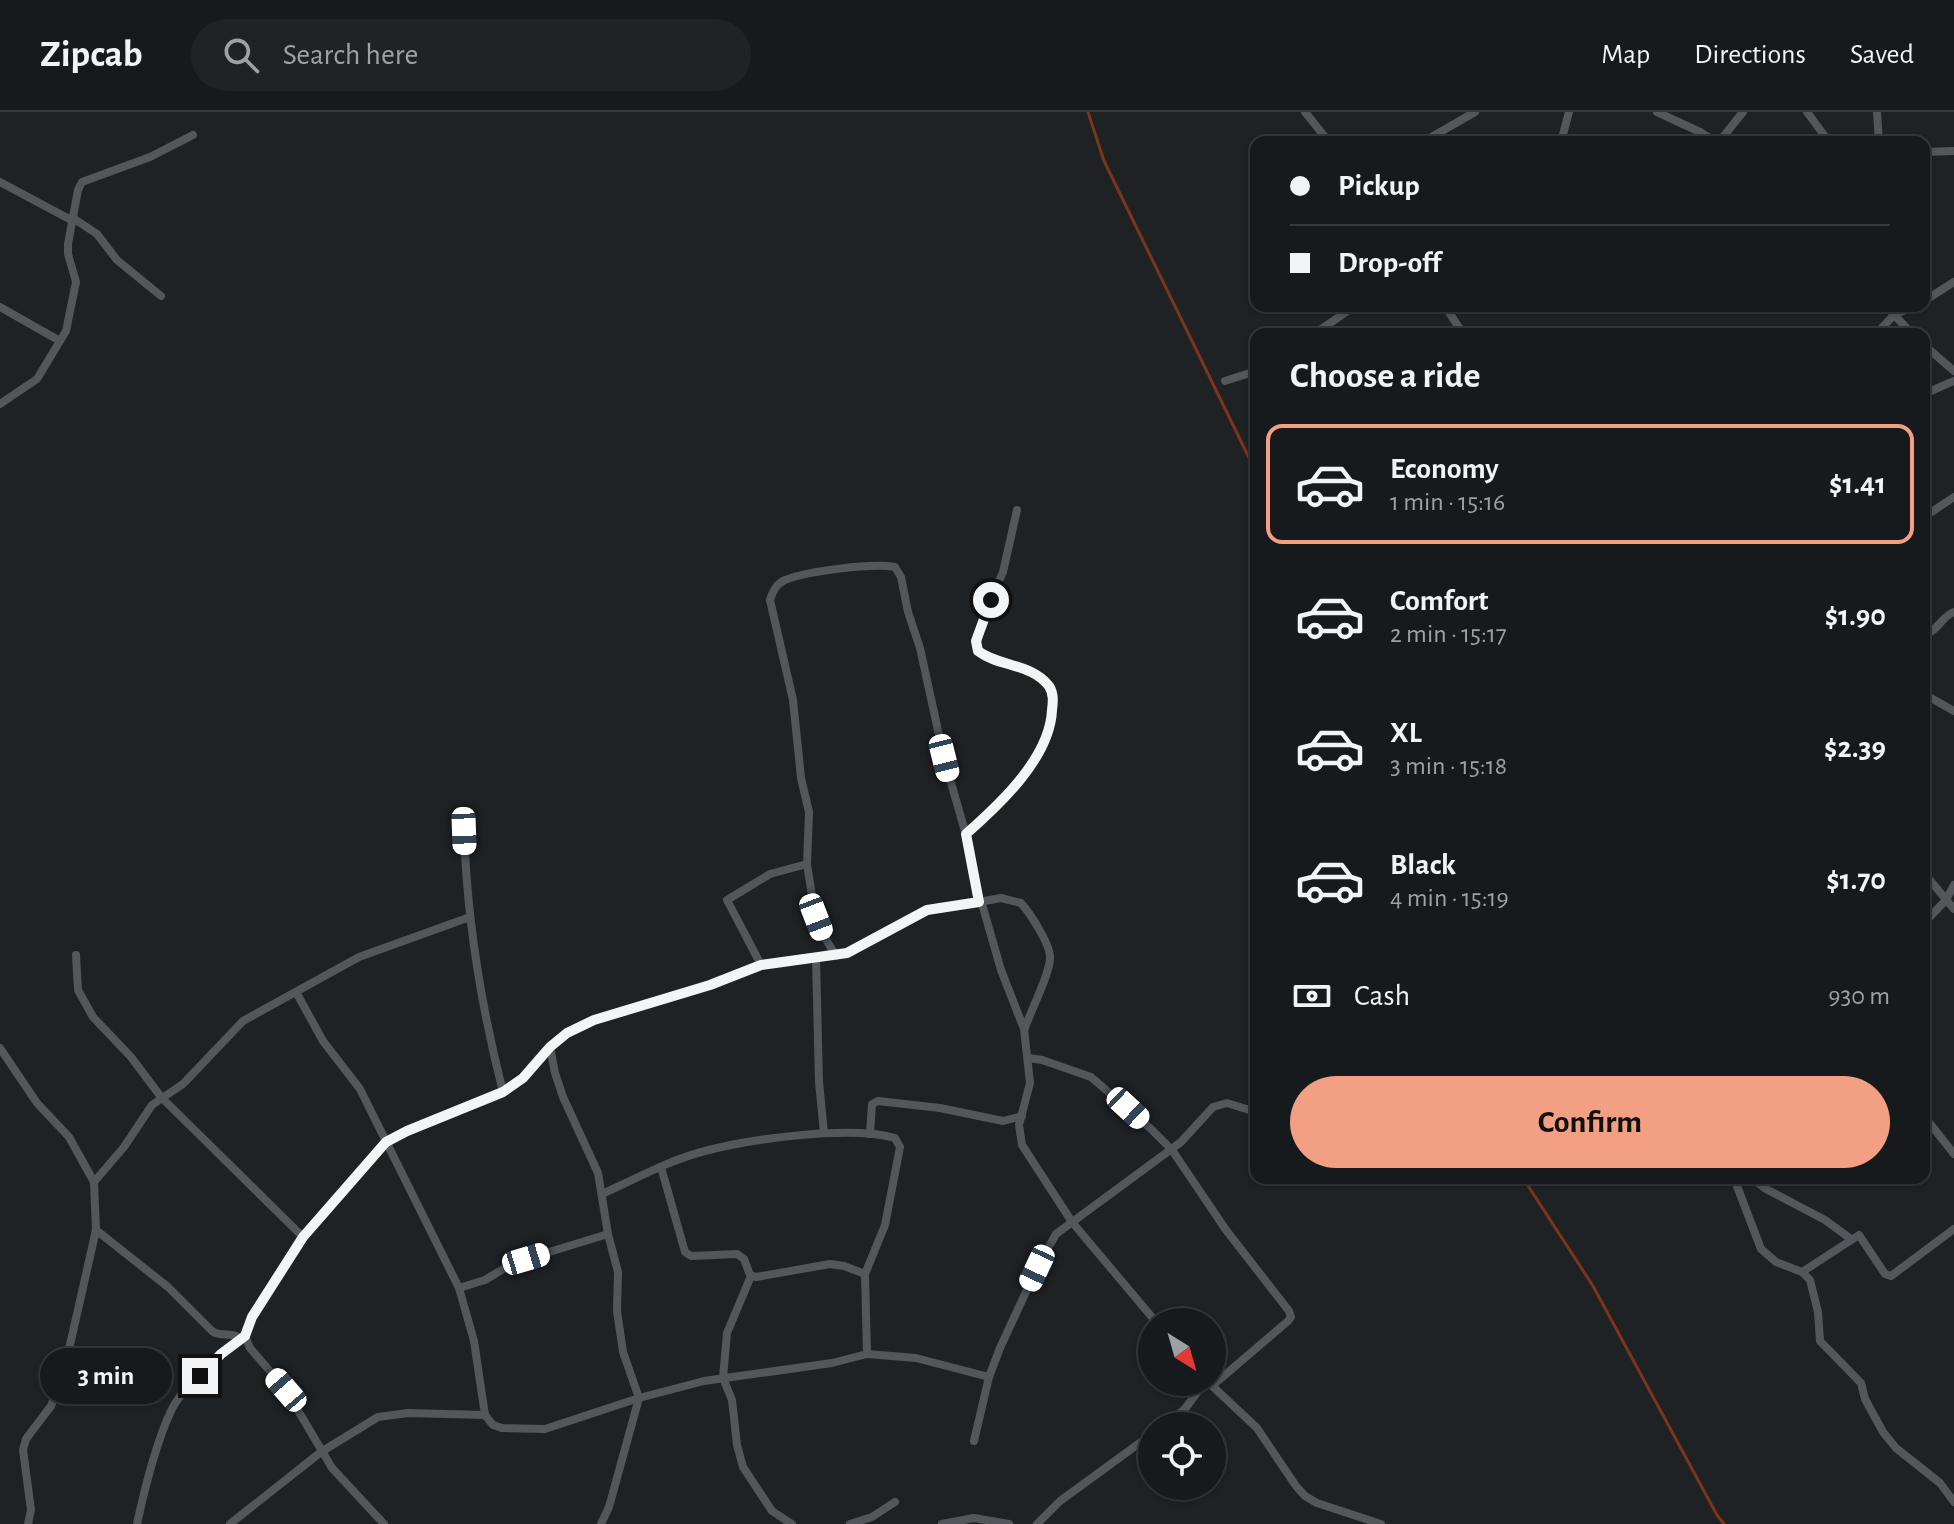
<!DOCTYPE html>
<meta charset="utf-8">
<style>
:root{--surface:#171a1c;--page:#202325;--text:#f1f3f6;--muted:#9ea1a3;--line:#36383b;--accent:#f39f83}
body{margin:0;font-family:"Alegreya Sans",sans-serif;background:var(--page);color:var(--text);height:100vh;display:flex;flex-direction:column;font-size:30px;white-space:nowrap}
*{box-sizing:border-box;margin:0}
p{font-size:26px;color:var(--muted)}
.icon{flex:none;width:44px;height:44px;fill:none;stroke:currentColor;stroke-width:2;stroke-linecap:round;stroke-linejoin:round}
.map{position:relative;flex:1;overflow:hidden}
.panel{position:absolute;left:1250px;top:216px;width:680px;height:856px;display:flex;flex-direction:column;background:var(--surface);border-radius:16px;box-shadow:0 2px 6px #0004,0 0 0 2px var(--line)}
.panel>*{flex:none}
.hud{position:absolute;left:1250px;top:24px;width:680px;height:176px;border-radius:16px;box-shadow:0 2px 6px #0004,0 0 0 2px var(--line);display:grid;align-content:center;height:176px;padding:0 40px;background:var(--surface)}
.needle{width:52px;rotate:143deg}
.controls{position:absolute;left:1138px;top:1196px;display:grid;gap:16px}
.controls a{display:grid;place-items:center;width:88px;height:88px;border-radius:50%;background:var(--surface);box-shadow:0 2px 6px #0004,0 0 0 2px var(--line);font-size:40px}
.end{position:absolute;width:36px;height:36px;margin:-18px;border:10px solid #f2f4f6;background:#111;box-shadow:0 0 0 4px #111}
.from{border-radius:50%}
.bubble{position:absolute;height:56px;border-radius:28px;background:var(--surface);box-shadow:0 2px 6px #0004,0 0 0 2px var(--line);font-size:26px;font-weight:700;line-height:56px;text-align:center}
.car{position:absolute;width:24px;height:48px;margin:-24px -12px;border-radius:10px;box-shadow:0 0 6px 2px #0007;background:linear-gradient(#fff 24%,#345 0 40%,#fff 0 76%,#345 0 86%,#fff 0)}
.hud b{display:flex;align-items:center;gap:28px;height:76px;font-size:30px}
.hud b+b{border-top:2px solid var(--line)}
.hud i{width:20px;height:20px;background:var(--text)}
ul{padding:0;list-style:none}
li{display:flex;align-items:center;gap:24px;height:120px;margin:0 16px 12px;padding:0 24px;border:4px solid transparent;border-radius:16px}
li div{flex:1}
li b{display:block;font-size:30px}
li em{font-style:normal;font-weight:700}
li.selected{border-color:var(--accent)}
li>.icon{width:72px;height:72px;stroke-width:1.5}
h2{padding:0 40px;font-size:36px;line-height:96px}
.pay{display:flex;align-items:center;gap:20px;height:88px;padding:0 40px;font-size:30px}
.pay p{margin-inline-start:auto}
.cta{display:flex;gap:16px;margin-top:auto;padding:16px 40px}
.cta a{flex:1;height:92px;border-radius:48px;background:var(--accent);color:#111;font-size:32px;font-weight:700;line-height:92px;text-align:center}
header{display:flex;align-items:center;gap:48px;box-sizing:border-box;height:112px;padding:0 40px;background:var(--surface);border-bottom:2px solid var(--line)}
header strong{font-size:38px}
nav{display:flex;gap:44px;margin-inline-start:auto;font-size:28px}
.search{width:560px;height:72px;background:var(--page);display:flex;align-items:center;gap:20px;box-sizing:border-box;padding:0 28px;border-radius:44px;color:var(--muted);font-size:30px}
.map>svg:first-child{display:block}
</style>
<header>
<strong>Zipcab</strong>
<div class="search"><svg class="icon" aria-label="search" viewBox="0 0 24 24"><circle cx="10" cy="10" r="6"/><path d="M15 15l6 6"/></svg>Search here</div>
<nav><a>Map</a><a>Directions</a><a>Saved</a></nav>
</header>
<div class="map">
<svg width="1954" height="1412" viewBox="0 0 1954 1412">
<rect width="100%" height="100%" fill="#1f2225"/>
<g fill="none" stroke-linecap="round" stroke-linejoin="round">
<g stroke="#7b351c" stroke-width="3">
<path d="M1088,0L1104,49L1256,360"/>
<path d="M1523,1066L1593,1174L1717,1403L1724,1412"/>
</g>
<g stroke="#53565b" stroke-width="8">
<path d="M1305,0L1329,30"/>
<path d="M1657,0L1700,20L1716,30"/>
<path d="M1807,0L1829,30"/>
<path d="M1877,0L1879,30"/>
<path d="M1423,30L1475,0"/>
<path d="M1561,30L1569,0"/>
<path d="M1719,30L1743,0"/>
<path d="M1924,40L1954,39"/>
<path d="M0,70L73,109"/>
<path d="M73,106L97,122L117,148L161,184"/>
<path d="M1924,189L1954,170"/>
<path d="M1445,194L1463,222"/>
<path d="M1886,194L1912,222"/>
<path d="M0,195L60,229"/>
<path d="M1314,222L1355,194"/>
<path d="M1876,222L1894,203L1914,194"/>
<path d="M1924,233L1954,259"/>
<path d="M1225,269L1256,259"/>
<path d="M1924,282L1954,269"/>
<path d="M0,292L37,267L66,219L76,170L68,142V132L78,78L82,70L150,45L193,23"/>
<path d="M1924,405L1954,385"/>
<path d="M1924,523C1938,519 1942,504 1954,500"/>
<path d="M1924,582L1954,599"/>
<path d="M464,719C467,808 481,894 503,980"/>
<path d="M966,722C1001,691 1050,648 1052,597C1053,588 1053,580 1047,573C1031,554 1003,550 981,542L976,535L983,507L1003,460L1017,398"/>
<path d="M1924,761L1954,797"/>
<path d="M1924,811L1946,788L1954,773"/>
<path d="M76,843L78,878L93,905L131,945L161,985L303,1125"/>
<path d="M836,844L822,821L813,790L807,752L809,700L801,666L793,588L770,488C773,479 776,472 785,468C807,459 872,451 895,455L901,465L908,500L920,536L944,646L970,737L979,790L1001,786L1021,791C1030,801 1050,832 1050,845C1051,860 1030,900 1025,916"/>
<path d="M816,846L819,970L824,1021"/>
<path d="M761,853L727,788L770,762L807,752"/>
<path d="M296,880L323,929L360,977L459,1176L474,1229L485,1303L493,1313L502,1316L545,1317L639,1286L704,1269L832,1251L867,1242L916,1246L989,1265"/>
<path d="M550,935L555,961L563,985L598,1061L608,1122L618,1160L617,1199L623,1240L639,1286L609,1395L601,1412"/>
<path d="M0,936L37,991L69,1025L94,1070"/>
<path d="M1029,946L1042,948L1091,965L1151,1017L1172,1038L1226,1118L1289,1199L1291,1205L1288,1209L1212,1274"/>
<path d="M1924,1004L1954,1042"/>
<path d="M870,1022L872,992L878,989L940,996L1003,1009L1022,1004"/>
<path d="M661,1055L685,1140L691,1144L737,1142L744,1147L750,1163L756,1165L830,1152L844,1154L865,1162"/>
<path d="M1738,1066L1737,1074L1761,1137L1776,1150L1802,1160L1810,1168L1818,1200L1820,1229L1861,1271L1865,1287L1883,1320L1896,1336L1940,1371L1954,1390"/>
<path d="M1752,1066L1766,1077L1825,1108L1851,1127"/>
<path d="M602,1082C636,1067 669,1048 705,1039C750,1027 851,1013 895,1026L900,1035L885,1113L865,1162L867,1242"/>
<path d="M96,1118L168,1175L212,1219C221,1226 231,1219 240,1226"/>
<path d="M1802,1160L1859,1123L1885,1162L1891,1164L1954,1117"/>
<path d="M751,1164L727,1221L723,1266L732,1288L737,1333L743,1355L772,1399L792,1412"/>
<path d="M459,1176L485,1168L513,1151L608,1122"/>
<path d="M1208,1270L1257,1316L1296,1374L1305,1384L1317,1391L1381,1412"/>
<path d="M1163,1314L1184,1298L1205,1270"/>
<path d="M974,1329L989,1265L1000,1236L1037,1156L1056,1122L1181,1030L1213,995L1227,991L1256,1000"/>
<path d="M28,1412L31,1398L23,1338L26,1327L51,1294L65,1255L96,1118L94,1070L124,1035L152,993L183,972L243,909L359,845L470,805"/>
<path d="M137,1412C145,1375 155,1333 171,1299C181,1277 224,1236 245,1224"/>
<path d="M230,1412L321,1340L378,1305L408,1301L485,1303"/>
<path d="M384,1412L332,1356L286,1278L250,1236L245,1224L252,1205L303,1125L377,1039L386,1030L407,1019L503,980L523,966L550,935L567,921L594,908L710,873L761,853L847,841L927,798L979,790L982,792L1001,858L1024,917L1030,971L1019,1013L1022,1033L1072,1110L1156,1210"/>
<path d="M850,1412L872,1405L895,1390"/>
<path d="M942,1412L974,1406L1009,1412"/>
<path d="M1037,1412L1060,1389L1152,1322"/>
</g>
</g>
<g fill="none" stroke-linecap="round" stroke-linejoin="round">
<path stroke="#f2f4f6" stroke-width="10" d="M200,1264L221,1242L245,1224L252,1205L303,1125L386,1030L407,1019L503,980L523,966L550,935L567,921L594,908L710,873L761,853L847,841L927,798L979,790L966,722C999,693 1050,646 1052,598C1053,590 1054,582 1049,574C1031,551 999,555 978,539L976,529L991,488"/>
</g>
</svg>
<div class="controls">
<a><svg class="needle" viewBox="-14 -14 28 28"><path d="M0-13l5 13h-10z" fill="#e53935"/><path d="M0 13l5-13h-10z" fill="#9ea1a3"/></svg></a>
<a><svg class="icon" aria-label="locate" viewBox="0 0 24 24"><circle cx="12" cy="12" r="6"/><path d="M12 2v4M12 18v4M2 12h4M18 12h4"/></svg></a>
</div>
<i class="end from" style="left:991px;top:488px"></i>
<i class="end" style="left:200px;top:1264px"></i>
<div class="bubble" style="left:40px;top:1236px;width:132px">3 min</div>
<i class="car" style="left:944px;top:646px;rotate:166deg"></i>
<i class="car" style="left:464px;top:719px;rotate:178deg"></i>
<i class="car" style="left:816px;top:805px;rotate:159deg"></i>
<i class="car" style="left:1128px;top:996px;rotate:133deg"></i>
<i class="car" style="left:526px;top:1147px;rotate:73deg"></i>
<i class="car" style="left:1037px;top:1156px;rotate:205deg"></i>
<i class="car" style="left:286px;top:1278px;rotate:319deg"></i>
<div class="hud">
<b><i class="from"></i>Pickup</b>
<b><i></i>Drop-off</b>
</div>
<section class="panel">
<h2>Choose a ride</h2>
<ul>
<li class="selected"><svg class="icon" aria-label="car" viewBox="0 0 24 24"><path d="M5 17H2v-5l4-1 3-4h7l3 4 3 1v5h-3M9 17h6M6 11h13"/><circle cx="7" cy="17" r="2"/><circle cx="17" cy="17" r="2"/></svg><div><b>Economy</b><p>1 min · 15:16</p></div><em>$1.41</em></li>
<li><svg class="icon" aria-label="car" viewBox="0 0 24 24"><path d="M5 17H2v-5l4-1 3-4h7l3 4 3 1v5h-3M9 17h6M6 11h13"/><circle cx="7" cy="17" r="2"/><circle cx="17" cy="17" r="2"/></svg><div><b>Comfort</b><p>2 min · 15:17</p></div><em>$1.90</em></li>
<li><svg class="icon" aria-label="car" viewBox="0 0 24 24"><path d="M5 17H2v-5l4-1 3-4h7l3 4 3 1v5h-3M9 17h6M6 11h13"/><circle cx="7" cy="17" r="2"/><circle cx="17" cy="17" r="2"/></svg><div><b>XL</b><p>3 min · 15:18</p></div><em>$2.39</em></li>
<li><svg class="icon" aria-label="car" viewBox="0 0 24 24"><path d="M5 17H2v-5l4-1 3-4h7l3 4 3 1v5h-3M9 17h6M6 11h13"/><circle cx="7" cy="17" r="2"/><circle cx="17" cy="17" r="2"/></svg><div><b>Black</b><p>4 min · 15:19</p></div><em>$1.70</em></li>
</ul>
<div class="pay"><svg class="icon" aria-label="cash" viewBox="0 0 24 24"><path d="M3 7h18v10H3z"/><circle cx="12" cy="12" r="2"/></svg>Cash<p>930 m</p></div>
<div class="cta"><a>Confirm</a></div>
</section>
</div>
